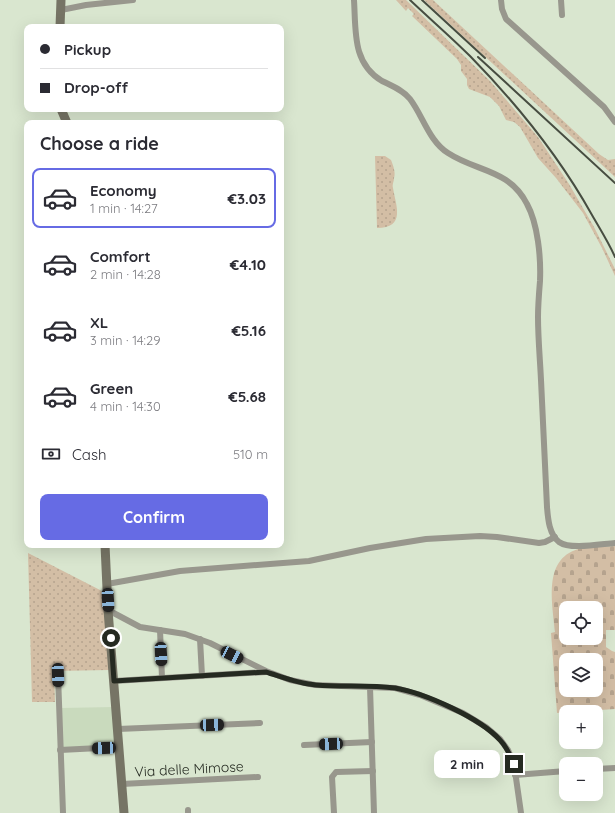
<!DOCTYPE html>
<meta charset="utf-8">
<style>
:root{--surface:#fff;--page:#f2f2f3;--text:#2b2b33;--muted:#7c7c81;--line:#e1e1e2;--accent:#666be4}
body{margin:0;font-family:Quicksand,sans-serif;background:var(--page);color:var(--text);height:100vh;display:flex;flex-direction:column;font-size:15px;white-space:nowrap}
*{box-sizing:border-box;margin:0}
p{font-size:13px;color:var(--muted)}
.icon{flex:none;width:22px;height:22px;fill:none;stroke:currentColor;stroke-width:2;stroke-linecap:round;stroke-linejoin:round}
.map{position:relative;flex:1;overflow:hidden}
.panel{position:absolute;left:24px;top:120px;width:260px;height:428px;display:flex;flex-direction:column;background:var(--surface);border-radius:8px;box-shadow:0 4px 16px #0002}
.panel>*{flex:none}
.hud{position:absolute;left:24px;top:24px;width:260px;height:88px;border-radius:8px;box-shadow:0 4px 16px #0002;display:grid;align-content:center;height:88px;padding:0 16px;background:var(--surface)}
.tools{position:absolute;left:559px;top:601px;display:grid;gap:8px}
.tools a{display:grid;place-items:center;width:44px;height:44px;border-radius:8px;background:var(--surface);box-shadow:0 4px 16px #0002;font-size:20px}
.end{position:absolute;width:18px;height:18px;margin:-9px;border:5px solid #252a21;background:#fff;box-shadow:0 0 0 2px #fff}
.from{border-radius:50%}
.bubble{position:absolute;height:28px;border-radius:8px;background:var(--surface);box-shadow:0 4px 16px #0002;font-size:13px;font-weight:800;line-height:28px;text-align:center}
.car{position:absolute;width:12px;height:24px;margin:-12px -6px;border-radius:5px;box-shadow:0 0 3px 1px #0007;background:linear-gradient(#222 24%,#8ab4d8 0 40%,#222 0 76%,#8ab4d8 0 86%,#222 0)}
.hud b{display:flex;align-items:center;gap:14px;height:38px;font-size:15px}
.hud b+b{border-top:1px solid var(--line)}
.hud i{width:10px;height:10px;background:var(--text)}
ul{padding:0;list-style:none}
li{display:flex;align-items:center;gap:12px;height:60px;margin:0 8px 6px;padding:0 8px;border:2px solid transparent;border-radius:8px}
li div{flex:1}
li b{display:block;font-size:15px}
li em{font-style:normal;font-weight:800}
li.on{border-color:var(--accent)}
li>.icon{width:36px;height:36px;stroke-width:1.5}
h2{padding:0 16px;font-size:18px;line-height:48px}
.pay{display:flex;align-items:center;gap:10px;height:44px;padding:0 16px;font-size:15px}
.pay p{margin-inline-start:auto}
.button{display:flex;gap:8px;margin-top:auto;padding:8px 16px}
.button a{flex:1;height:46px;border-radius:8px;background:var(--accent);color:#fff;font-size:16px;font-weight:800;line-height:46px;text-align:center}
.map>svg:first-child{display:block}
</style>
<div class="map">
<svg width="615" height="813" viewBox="0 0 615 813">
<defs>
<pattern id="grass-dots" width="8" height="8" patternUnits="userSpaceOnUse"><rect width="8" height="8" fill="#d3bea5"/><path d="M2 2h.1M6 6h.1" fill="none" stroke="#b5a38e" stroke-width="1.8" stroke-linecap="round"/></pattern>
<pattern id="cemetery-stones" width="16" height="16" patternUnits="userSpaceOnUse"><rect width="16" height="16" fill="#d3bea5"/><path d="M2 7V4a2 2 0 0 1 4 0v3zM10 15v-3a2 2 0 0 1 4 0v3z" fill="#b5a38e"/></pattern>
</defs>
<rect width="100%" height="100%" fill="#d9e6cf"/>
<path fill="#c9dabd" d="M114,707L116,745L62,748L61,708Z"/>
<g fill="url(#grass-dots)">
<path d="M396,0H406L490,81L538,137L569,184L594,227L615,269V276L602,248L583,213L556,178L538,158L520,127L514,122L506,120L499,106L490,97L469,89L467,85V79L461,71V65L457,59L412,16L414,14L408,8L406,11Z"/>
<path d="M424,0H433L599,154L608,160L615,159V177Z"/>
<path d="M375,156H385L391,160C393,165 396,173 394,178C394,182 392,184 393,188C396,206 406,228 377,228Z"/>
<path d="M28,553L100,590L104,593L109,670L54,671L55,702H32Z"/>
</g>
<path fill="url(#cemetery-stones)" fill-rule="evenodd" d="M615,546V630H606V647L612,651L615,652V709L557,713L551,633L555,632C553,604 542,560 578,549C590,546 603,547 615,546ZM566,608H596V638H566ZM566,660H596V690H566Z"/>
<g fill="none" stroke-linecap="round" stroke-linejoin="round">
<g stroke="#98978d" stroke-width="6">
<path d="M354,0C356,31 352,63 382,81C392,86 403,90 410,99C423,116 429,141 448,153C477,172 509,169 527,204C538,224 541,258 540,281C539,293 538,305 538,317C538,338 540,359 541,380C543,423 545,465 547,507C548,519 549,534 559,542C570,550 601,544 615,543"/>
<path d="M501,0L502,9L506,19L604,107L615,122"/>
<path d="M561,0L562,15"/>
<path d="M61,10L86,5L133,0"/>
<path d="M107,584L180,571L309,561L370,548L426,539L480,536L497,537L539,543L545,542L555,537"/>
<path d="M108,610L140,627L185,634L210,643L266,671L290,680L315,685L395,688L420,695L463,713L486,727L500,739L508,750L514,764L521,813"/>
<path d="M160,630L162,678"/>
<path d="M200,639L202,676"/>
<path d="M58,675L63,813"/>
<path d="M114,681L266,672"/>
<path d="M370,687L374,813"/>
<path d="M118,729L260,723"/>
<path d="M304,745L372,742"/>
<path d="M60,750L119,747"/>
<path d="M596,769L615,768"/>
<path d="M515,775L566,771"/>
<path d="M122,784L258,777"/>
<path d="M188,810V813"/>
<path d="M334,813L332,777L336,772L373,771"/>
</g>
<g stroke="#767465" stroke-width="9">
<path d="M60,27L61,0"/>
<path d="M61,109L67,123"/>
<path d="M105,545L108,610L124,813"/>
</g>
<g stroke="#474d41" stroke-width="2">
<path d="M410,0C430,19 451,37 470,56C517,104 559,156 592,215C600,229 609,243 615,257"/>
<path d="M422,0L485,58"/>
<path d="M478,57L615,183"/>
</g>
</g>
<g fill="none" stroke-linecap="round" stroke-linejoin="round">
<path stroke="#252a21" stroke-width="5" d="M111,638L114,681L266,672C282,677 299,684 316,685C342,687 369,685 395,688C425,693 480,718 500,740C507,747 510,755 514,764"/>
</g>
<g text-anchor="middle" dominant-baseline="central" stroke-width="3" stroke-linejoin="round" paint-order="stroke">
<g font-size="14" fill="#252a21" stroke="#d9e6cf">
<text transform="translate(189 769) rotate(-3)">Via delle Mimose</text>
</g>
</g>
</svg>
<div class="tools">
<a><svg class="icon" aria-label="locate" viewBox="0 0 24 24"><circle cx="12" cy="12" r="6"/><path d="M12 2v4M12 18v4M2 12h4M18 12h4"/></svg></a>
<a><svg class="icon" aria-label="layers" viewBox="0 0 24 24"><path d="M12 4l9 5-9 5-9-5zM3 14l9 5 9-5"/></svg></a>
<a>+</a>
<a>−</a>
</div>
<i class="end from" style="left:111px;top:638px"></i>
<i class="end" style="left:514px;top:764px"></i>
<div class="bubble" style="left:434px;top:750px;width:66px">2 min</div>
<i class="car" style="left:108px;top:600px;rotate:177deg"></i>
<i class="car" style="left:161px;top:654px;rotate:177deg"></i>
<i class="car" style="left:232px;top:655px;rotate:117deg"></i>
<i class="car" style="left:58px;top:675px;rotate:178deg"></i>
<i class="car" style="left:212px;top:725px;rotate:88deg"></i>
<i class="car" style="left:331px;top:744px;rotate:267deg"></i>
<i class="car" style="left:104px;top:748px;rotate:268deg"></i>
<div class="hud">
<b><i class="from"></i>Pickup</b>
<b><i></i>Drop-off</b>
</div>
<section class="panel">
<h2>Choose a ride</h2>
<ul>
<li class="on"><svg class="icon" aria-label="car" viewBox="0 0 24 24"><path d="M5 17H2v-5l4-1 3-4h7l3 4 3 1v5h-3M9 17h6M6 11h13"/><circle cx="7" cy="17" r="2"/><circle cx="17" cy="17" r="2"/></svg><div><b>Economy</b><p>1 min · 14:27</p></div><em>€3.03</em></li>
<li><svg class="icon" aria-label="car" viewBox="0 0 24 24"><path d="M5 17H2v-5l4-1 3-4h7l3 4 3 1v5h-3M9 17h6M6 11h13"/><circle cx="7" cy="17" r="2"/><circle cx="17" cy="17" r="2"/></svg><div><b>Comfort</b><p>2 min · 14:28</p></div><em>€4.10</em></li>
<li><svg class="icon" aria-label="car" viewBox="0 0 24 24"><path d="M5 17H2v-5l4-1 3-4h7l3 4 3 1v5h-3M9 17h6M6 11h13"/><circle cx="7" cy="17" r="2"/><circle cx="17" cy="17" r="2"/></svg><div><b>XL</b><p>3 min · 14:29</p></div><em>€5.16</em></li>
<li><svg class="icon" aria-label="car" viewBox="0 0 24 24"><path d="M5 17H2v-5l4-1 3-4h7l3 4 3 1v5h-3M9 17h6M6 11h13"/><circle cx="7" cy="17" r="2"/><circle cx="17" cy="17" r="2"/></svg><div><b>Green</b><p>4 min · 14:30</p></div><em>€5.68</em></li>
</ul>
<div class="pay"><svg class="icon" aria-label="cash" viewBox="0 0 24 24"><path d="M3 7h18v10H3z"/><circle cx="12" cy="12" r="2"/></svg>Cash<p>510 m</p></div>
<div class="button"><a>Confirm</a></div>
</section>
</div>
